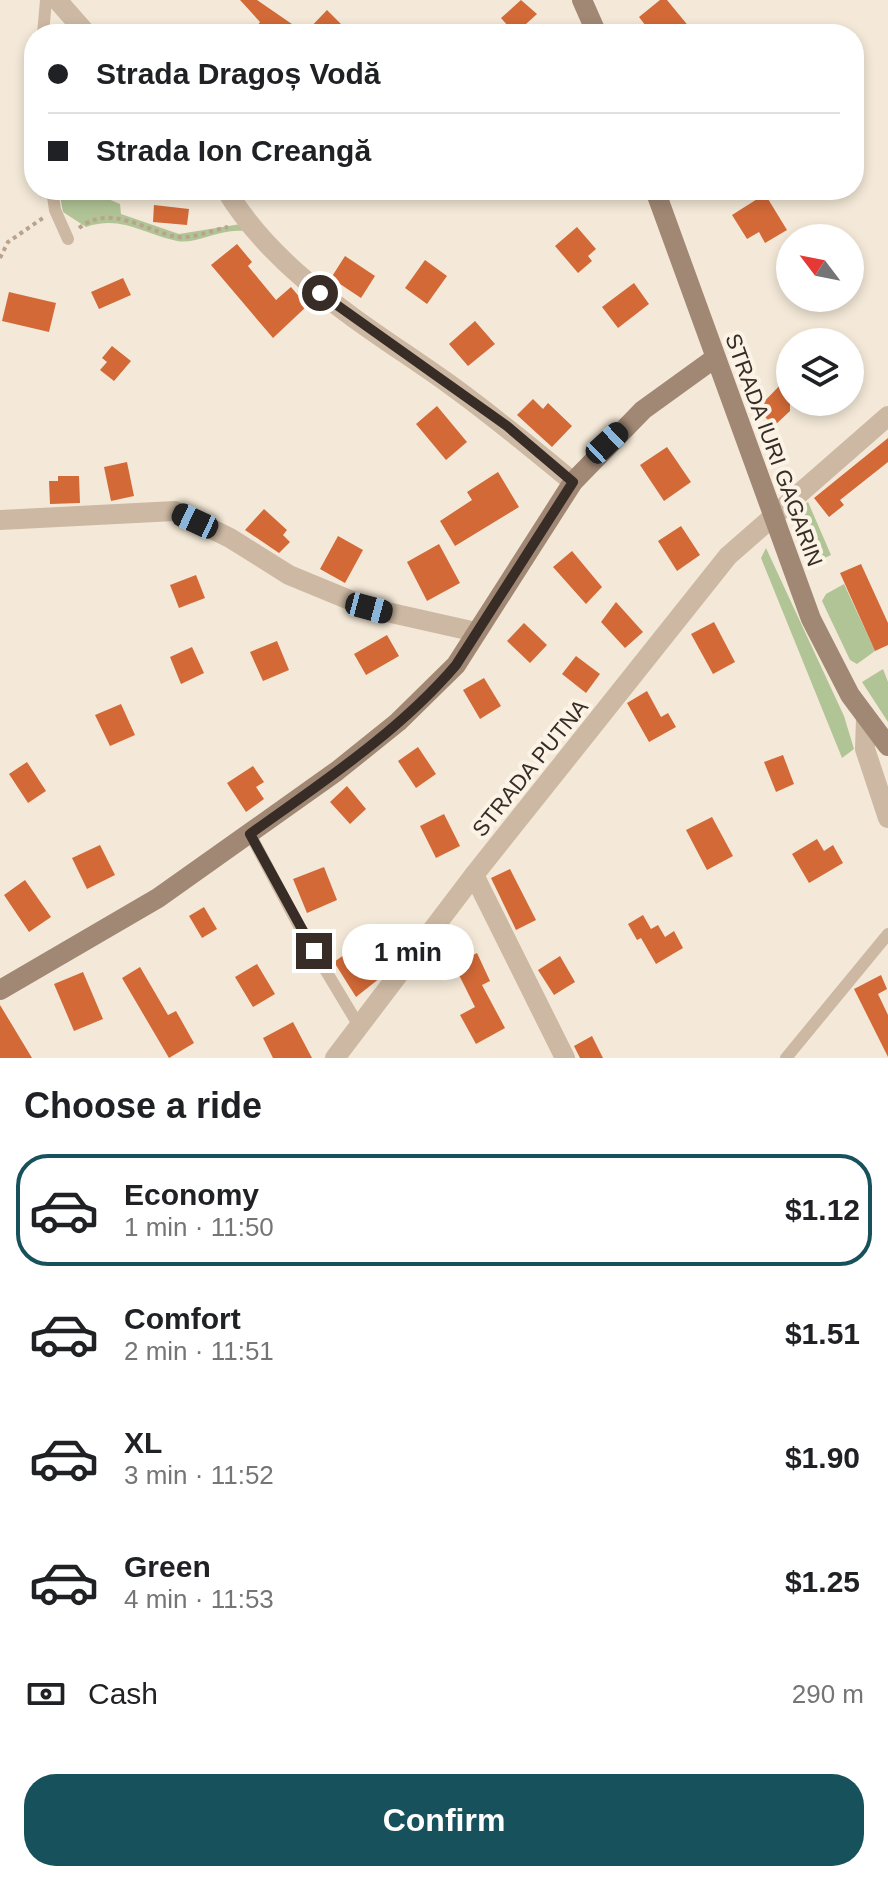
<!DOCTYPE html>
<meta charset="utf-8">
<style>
:root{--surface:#fff;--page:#f2f2f2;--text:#202124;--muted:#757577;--line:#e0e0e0;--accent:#17525c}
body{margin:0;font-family:Arial,sans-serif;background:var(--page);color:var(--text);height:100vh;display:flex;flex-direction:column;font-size:30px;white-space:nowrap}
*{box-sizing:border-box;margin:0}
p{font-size:26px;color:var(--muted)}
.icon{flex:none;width:44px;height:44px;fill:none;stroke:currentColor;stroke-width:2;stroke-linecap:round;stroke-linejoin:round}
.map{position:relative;height:1058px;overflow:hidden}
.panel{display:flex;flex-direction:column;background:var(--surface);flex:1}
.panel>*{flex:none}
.guide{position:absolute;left:24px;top:24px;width:840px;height:176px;border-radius:32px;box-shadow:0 4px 12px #0003;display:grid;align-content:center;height:176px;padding:0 24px;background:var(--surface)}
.needle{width:52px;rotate:302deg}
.fabs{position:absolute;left:776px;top:224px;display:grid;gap:16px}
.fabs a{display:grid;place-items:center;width:88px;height:88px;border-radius:50%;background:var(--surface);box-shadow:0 4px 12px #0003;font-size:40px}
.end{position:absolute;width:36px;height:36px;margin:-18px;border:10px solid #372c26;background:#fff;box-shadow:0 0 0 4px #fff}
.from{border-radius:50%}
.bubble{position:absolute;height:56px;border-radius:28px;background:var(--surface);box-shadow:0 4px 12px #0003;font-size:26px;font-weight:600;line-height:56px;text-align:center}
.car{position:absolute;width:24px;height:48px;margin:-24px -12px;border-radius:10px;box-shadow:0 0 6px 2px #0007;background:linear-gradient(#222 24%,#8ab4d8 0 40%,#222 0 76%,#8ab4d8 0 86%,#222 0)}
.guide b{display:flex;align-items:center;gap:28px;height:76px;font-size:30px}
.guide b+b{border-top:2px solid var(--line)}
.guide i{width:20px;height:20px;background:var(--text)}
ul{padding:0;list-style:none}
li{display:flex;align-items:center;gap:24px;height:112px;margin:0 16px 12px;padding:0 8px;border:4px solid transparent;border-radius:32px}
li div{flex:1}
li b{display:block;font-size:30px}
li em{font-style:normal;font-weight:600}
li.selected{border-color:var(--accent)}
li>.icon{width:72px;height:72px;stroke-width:1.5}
h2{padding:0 24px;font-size:36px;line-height:96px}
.pay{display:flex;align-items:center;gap:20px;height:88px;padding:0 24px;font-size:30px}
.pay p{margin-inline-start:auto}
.primary-button{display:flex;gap:16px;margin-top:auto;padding:16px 24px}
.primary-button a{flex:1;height:92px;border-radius:32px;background:var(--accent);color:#fff;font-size:32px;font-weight:600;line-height:92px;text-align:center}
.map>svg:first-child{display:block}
</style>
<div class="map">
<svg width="888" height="1058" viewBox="0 0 888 1058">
<rect width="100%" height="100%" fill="#f4e9d8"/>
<g fill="#b1c496">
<path d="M59,190H87L120,204L121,214L179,234L241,224L244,231C220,228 195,245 177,241C142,234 122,215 86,227L63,212Z"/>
<path d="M808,502L831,555L808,566L791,515Z"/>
<path d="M766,548L844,716L854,749L842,758L761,558Z"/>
<path d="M844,584L875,651L857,664L850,660L822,601L826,594Z"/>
<path d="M883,669L888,682V722L862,682Z"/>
</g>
<g fill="#d26937">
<path d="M240,0H257L305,33L327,10L341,24L330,34H252L260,22Z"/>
<path d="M521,0L537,14L515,34L501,18Z"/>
<path d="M660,0H667L695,34H652L639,17Z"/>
<path d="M765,194L787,230L765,243L759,232L747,239L732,215Z"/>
<path d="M154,205L189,209L187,225L153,222Z"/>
<path d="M577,227L596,249L588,256L592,261L578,273L555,246Z"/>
<path d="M237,244L252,262L248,266L276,300L291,287L307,306L273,338L211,265Z"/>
<path d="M345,256L375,276L361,298L331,278Z"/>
<path d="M425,260L447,276L427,304L405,288Z"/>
<path d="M123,278L131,295L99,309L91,292Z"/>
<path d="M634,283L649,304L618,328L602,307Z"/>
<path d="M9,292L56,303L49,332L2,321Z"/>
<path d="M475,321L495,344L468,366L449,344Z"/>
<path d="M112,346L131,361L114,381L100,370L107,362L102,358Z"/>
<path d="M790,375V411L774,426L757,409Z"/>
<path d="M533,399L543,409L548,403L572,426L552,447L517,415Z"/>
<path d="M437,406L467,442L446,460L416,424Z"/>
<path d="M888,438V462L840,500L844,505L829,517L814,498Z"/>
<path d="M667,447L691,482L664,501L640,465Z"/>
<path d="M127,462L134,496L111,501L104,467Z"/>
<path d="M498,472L519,507L455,546L440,521L472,500L467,492Z"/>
<path d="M58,476H79L80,503L50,504L49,481H58Z"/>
<path d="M264,509L287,530L283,535L290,542L279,553L245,530Z"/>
<path d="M681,526L700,555L677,571L658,541Z"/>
<path d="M338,536L363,550L345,583L320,569Z"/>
<path d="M439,544L460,583L427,601L407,562Z"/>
<path d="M572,551L602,587L586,604L553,567Z"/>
<path d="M861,564L888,623V645L875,651L840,573Z"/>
<path d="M196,575L205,598L179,608L170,585Z"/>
<path d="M616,602L643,632L625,648L601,622Z"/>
<path d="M714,622L735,662L713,674L691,634Z"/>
<path d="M524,623L547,645L530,663L507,641Z"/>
<path d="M387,635L399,656L366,675L354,654Z"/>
<path d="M277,641L289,670L263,681L250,652Z"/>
<path d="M192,647L204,673L181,684L170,657Z"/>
<path d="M576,656L600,674L586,693L562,674Z"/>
<path d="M484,678L501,706L480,719L463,690Z"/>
<path d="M647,691L661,717L668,713L676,727L649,742L627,703Z"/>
<path d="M121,704L135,735L110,746L95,715Z"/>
<path d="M418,747L436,774L416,788L398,761Z"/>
<path d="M783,755L794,784L776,792L764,762Z"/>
<path d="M27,762L46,791L28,803L9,774Z"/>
<path d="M253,766L264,782L256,787L264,799L246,812L227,783Z"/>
<path d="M347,786L366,809L350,824L330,802Z"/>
<path d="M444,814L460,846L436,858L420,826Z"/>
<path d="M712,817L733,856L707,870L686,830Z"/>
<path d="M817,839L824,851L833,845L843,863L809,883L792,854Z"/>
<path d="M100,845L115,875L87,889L72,858Z"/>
<path d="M324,867L337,900L307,913L293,879Z"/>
<path d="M510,869L536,920L516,930L491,878Z"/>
<path d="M25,880L51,917L29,932L4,895Z"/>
<path d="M204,907L217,929L202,938L189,916Z"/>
<path d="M643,915L651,929L658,925L665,937L674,931L683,948L656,964L641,938L637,940L628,924Z"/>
<path d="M358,945L380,978L356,997L334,962Z"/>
<path d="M461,946L467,958L477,953L490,981L482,985L505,1028L476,1044L460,1015L475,1007L448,953Z"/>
<path d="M560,956L575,982L554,995L538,970Z"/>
<path d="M257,964L275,994L253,1007L235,977Z"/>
<path d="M140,967L168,1015L176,1011L194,1043L169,1058L122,978Z"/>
<path d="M83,972L103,1019L74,1031L54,984Z"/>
<path d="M881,975L887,989L878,994L888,1015V1057L854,989Z"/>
<path d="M0,1005L32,1058H0Z"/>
<path d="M293,1022L312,1058H273L263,1038Z"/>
<path d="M592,1036L603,1058H580L574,1046Z"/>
</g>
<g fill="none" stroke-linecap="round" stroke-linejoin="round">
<g stroke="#b9a38d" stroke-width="4" stroke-dasharray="4 4" stroke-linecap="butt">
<path d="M79,228C110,203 146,231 177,237C192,239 213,230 228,227"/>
<path d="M0,258L8,242L43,218"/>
</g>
<g stroke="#cdb9a3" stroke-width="12">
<path d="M43,34L46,0"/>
<path d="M52,190L55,210L68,239"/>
<path d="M250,834L299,926L359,1026"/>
<path d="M786,1058L888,934"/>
</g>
<g stroke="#cdb9a3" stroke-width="20">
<path d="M57,0L87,34"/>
<path d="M226,190C278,276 369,327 449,384C492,415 532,448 573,482"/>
<path d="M0,520L175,511L230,538L289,575L369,608L476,632"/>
<path d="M866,718L865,749L888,818"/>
<path d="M474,875L565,1058"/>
<path d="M335,1058L474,875L728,556L888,416"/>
</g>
<g stroke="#a18874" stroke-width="20">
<path d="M582,0L597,34"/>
<path d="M655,190L811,619L850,695L888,746"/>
<path d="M0,990L158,898L337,771L398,722L456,665L573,482L643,410L715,358"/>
</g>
</g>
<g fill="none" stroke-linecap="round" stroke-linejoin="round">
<path stroke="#372c26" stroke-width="10" d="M314,951L250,834C321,783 399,732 456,665L573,482L507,426L320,293"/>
</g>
<g text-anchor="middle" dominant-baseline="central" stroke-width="8" stroke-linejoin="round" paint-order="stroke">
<g font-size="22" fill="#372c26" stroke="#fbf3e5">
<text transform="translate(774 450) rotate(70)">STRADA IURI GAGARIN</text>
<text transform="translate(530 768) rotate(-51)">STRADA PUTNA</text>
</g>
</g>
</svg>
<div class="fabs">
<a><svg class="needle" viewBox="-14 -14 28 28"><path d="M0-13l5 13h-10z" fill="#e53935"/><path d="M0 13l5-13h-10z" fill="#757577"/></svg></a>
<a><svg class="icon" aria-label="layers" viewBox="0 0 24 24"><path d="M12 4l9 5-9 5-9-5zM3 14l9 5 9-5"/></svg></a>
</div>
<i class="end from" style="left:320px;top:293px"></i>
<i class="end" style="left:314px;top:951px"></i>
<div class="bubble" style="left:342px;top:924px;width:132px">1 min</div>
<i class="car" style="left:607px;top:443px;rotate:47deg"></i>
<i class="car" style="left:195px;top:521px;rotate:295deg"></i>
<i class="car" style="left:369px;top:608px;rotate:105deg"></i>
<div class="guide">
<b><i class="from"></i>Strada Dragoș Vodă</b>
<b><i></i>Strada Ion Creangă</b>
</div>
</div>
<section class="panel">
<h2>Choose a ride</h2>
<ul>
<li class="selected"><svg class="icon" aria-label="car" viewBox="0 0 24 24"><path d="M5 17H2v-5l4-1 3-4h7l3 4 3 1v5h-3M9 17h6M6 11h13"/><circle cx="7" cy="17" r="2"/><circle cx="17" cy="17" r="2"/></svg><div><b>Economy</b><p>1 min · 11:50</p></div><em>$1.12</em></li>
<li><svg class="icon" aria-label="car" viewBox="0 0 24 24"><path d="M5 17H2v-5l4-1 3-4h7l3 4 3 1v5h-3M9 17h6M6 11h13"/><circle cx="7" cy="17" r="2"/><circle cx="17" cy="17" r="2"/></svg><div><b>Comfort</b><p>2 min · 11:51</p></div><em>$1.51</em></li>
<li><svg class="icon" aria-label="car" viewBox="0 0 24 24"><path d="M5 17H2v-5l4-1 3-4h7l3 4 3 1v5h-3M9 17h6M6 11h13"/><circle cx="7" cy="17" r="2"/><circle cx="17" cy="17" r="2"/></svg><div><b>XL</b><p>3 min · 11:52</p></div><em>$1.90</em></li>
<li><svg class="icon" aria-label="car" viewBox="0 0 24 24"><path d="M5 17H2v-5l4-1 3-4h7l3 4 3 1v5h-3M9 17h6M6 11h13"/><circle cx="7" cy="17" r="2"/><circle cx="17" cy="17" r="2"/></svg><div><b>Green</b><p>4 min · 11:53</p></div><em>$1.25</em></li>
</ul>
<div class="pay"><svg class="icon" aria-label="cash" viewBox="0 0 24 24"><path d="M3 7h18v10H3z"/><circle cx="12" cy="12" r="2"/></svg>Cash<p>290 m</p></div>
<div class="primary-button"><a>Confirm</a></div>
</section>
